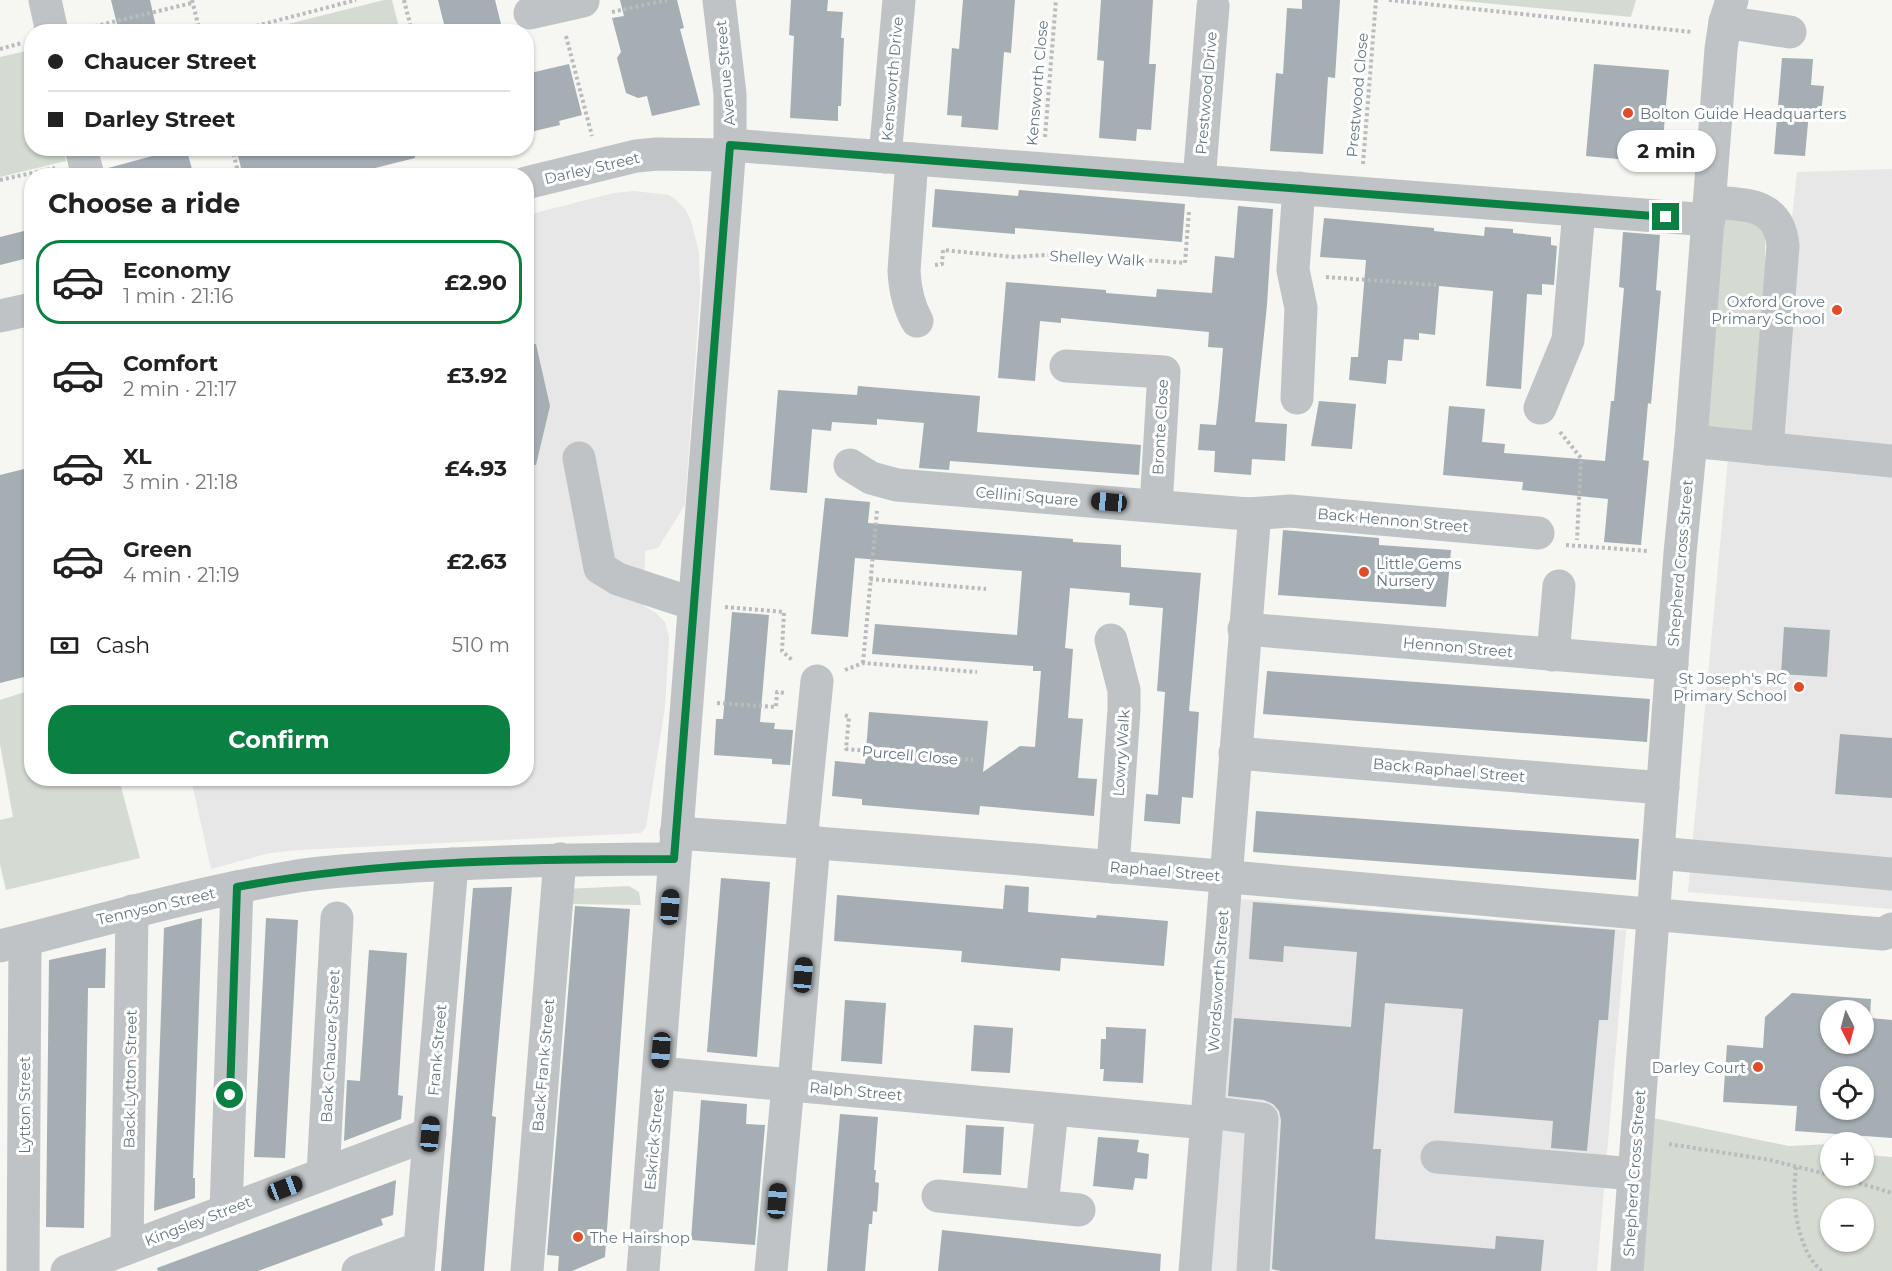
<!DOCTYPE html>
<meta charset="utf-8">
<style>
:root{--surface:#fff;--page:#f6f6f6;--text:#222;--muted:#767676;--line:#e0e0e0;--accent:#0b8043}
body{margin:0;font-family:Montserrat,sans-serif;background:var(--page);color:var(--text);height:100vh;display:flex;flex-direction:column;font-size:22px;white-space:nowrap}
*{box-sizing:border-box;margin:0}
p{font-size:20px;color:var(--muted)}
.icon{flex:none;width:33px;height:33px;fill:none;stroke:currentColor;stroke-width:2;stroke-linecap:round;stroke-linejoin:round}
.map{position:relative;flex:1;overflow:hidden}
.drawer{position:absolute;left:24px;top:168px;width:510px;height:618px;display:flex;flex-direction:column;background:var(--surface);border-radius:24px;box-shadow:0 2px 4px #0004}
.drawer>*{flex:none}
.hud{position:absolute;left:24px;top:24px;width:510px;height:132px;border-radius:24px;box-shadow:0 2px 4px #0004;display:grid;align-content:center;height:132px;padding:0 24px;background:var(--surface)}
.needle{width:39px;rotate:174deg}
.tools{position:absolute;left:1820px;top:1000px;display:grid;gap:12px}
.tools a{display:grid;place-items:center;width:54px;height:54px;border-radius:50%;background:var(--surface);box-shadow:0 2px 4px #0004;font-size:30px}
.end{position:absolute;width:27px;height:27px;margin:-14px;border:8px solid #0b8043;background:#fff;box-shadow:0 0 0 3px #fff}
.from{border-radius:50%}
.bubble{position:absolute;height:42px;border-radius:21px;background:var(--surface);box-shadow:0 2px 4px #0004;font-size:20px;font-weight:700;line-height:42px;text-align:center}
.car{position:absolute;width:18px;height:36px;margin:-18px -9px;border-radius:8px;box-shadow:0 0 4px 2px #0007;background:linear-gradient(#222 24%,#8ab4d8 0 40%,#222 0 76%,#8ab4d8 0 86%,#222 0)}
.hud b{display:flex;align-items:center;gap:21px;height:57px;font-size:22px}
.hud b+b{border-top:2px solid var(--line)}
.hud i{width:15px;height:15px;background:var(--text)}
ul{padding:0;list-style:none}
li{display:flex;align-items:center;gap:18px;height:84px;margin:0 12px 9px;padding:0 12px;border:3px solid transparent;border-radius:24px}
li div{flex:1}
li b{display:block;font-size:22px}
li em{font-style:normal;font-weight:700}
li.current{border-color:var(--accent)}
li>.icon{width:54px;height:54px;stroke-width:1.5}
h2{padding:0 24px;font-size:27px;line-height:72px}
.pay{display:flex;align-items:center;gap:15px;height:66px;padding:0 24px;font-size:22px}
.pay p{margin-inline-start:auto}
.action{display:flex;gap:12px;margin-top:auto;padding:12px 24px}
.action a{flex:1;height:69px;border-radius:24px;background:var(--accent);color:#fff;font-size:24px;font-weight:700;line-height:69px;text-align:center}
.map>svg:first-child{display:block}
</style>
<div class="map">
<svg width="1892" height="1271" viewBox="0 0 1892 1271">
<rect width="100%" height="100%" fill="#f6f6f2"/>
<g fill="#e6e7e6">
<path d="M1892,169V909L1688,892L1728,459L1767,449L1797,172Z"/>
<path d="M634,191L669,195L675,199L686,210L691,221L699,252L700,294L685,505L658,548L645,551L644,606L655,612L665,622L669,638L665,707L646,827L641,833L300,850L270,853L211,869L191,779L526,778L527,215L614,193Z"/>
<path d="M1240,899L1626,930L1597,1271H1209Z"/>
</g>
<g fill="#d5dbd2" fill-rule="evenodd">
<path d="M384,0H392L400,31H260Z"/>
<path d="M1452,0H1636L1631,17Z"/>
<path d="M31,50L32,148L63,149L66,161L0,177V57Z"/>
<path d="M1765,212L1767,449L1689,458L1709,220Z"/>
<path d="M31,690L32,778L119,779L140,858L6,890L0,864V820L13,817L0,744V700Z"/>
<path d="M629,886L639,892L641,905L565,904V889Z"/>
<path d="M1639,1115L1789,1146L1830,1144V1176H1863V1143H1854L1868,1142V1155L1892,1157V1271H1627ZM1830,1209H1863V1242H1830Z"/>
</g>
<g fill="#a5aeb3" fill-rule="evenodd">
<path d="M111,0H150L157,32H119Z"/>
<path d="M438,0H495L503,32H446Z"/>
<path d="M620,0H677L684,28L680,29L700,105L652,116L647,96L638,98L626,93L617,58L621,52L612,18L624,16Z"/>
<path d="M791,0H828L827,11L843,12L841,38H844L841,106H838V121L790,118L794,36L789,35Z"/>
<path d="M963,0H1015L1011,53L1004,52L998,130L961,127L962,116L947,115L952,48L959,49Z"/>
<path d="M1101,0H1153L1149,64H1156L1151,130L1137,129L1136,141L1099,138L1104,61L1097,60Z"/>
<path d="M1302,0H1340L1335,78L1328,77L1323,154L1270,151L1276,73L1283,74L1287,8L1302,9Z"/>
<path d="M1782,58L1813,59L1811,85L1824,86L1821,114L1809,112L1805,156L1774,154Z"/>
<path d="M569,64L582,115L559,121L560,125L526,133V74Z"/>
<path d="M1594,64L1669,70L1661,163L1586,156Z"/>
<path d="M155,148H186L194,176H109L108,168L156,155Z"/>
<path d="M236,148H414L415,158L343,176H243Z"/>
<path d="M935,189L1018,196L1019,190L1185,204L1182,242L1015,228V234L932,227Z"/>
<path d="M1238,206L1273,209L1267,305L1255,422L1287,424L1285,461L1252,459L1251,475L1214,472L1215,451L1198,450L1200,424L1216,425L1219,397L1223,348L1208,347L1209,332L1061,318V323L1040,321L1035,381L998,378L1006,282L1106,290V293L1156,297L1157,289L1212,293L1215,256L1234,258Z"/>
<path d="M1324,218L1434,228V231L1484,236L1485,227L1513,229V233L1551,237V245L1557,246L1554,285L1542,284V295L1527,294L1521,389L1486,386L1493,291L1439,286L1435,335L1419,333V340L1404,339L1402,361L1388,360L1386,384L1349,380L1351,357H1358L1366,260L1320,257Z"/>
<path d="M32,229V257L0,265V237Z"/>
<path d="M1623,232L1660,235L1656,290L1661,291L1651,404L1648,403L1643,460L1649,461L1641,545L1604,542L1608,499L1522,490L1523,482L1443,475L1449,406L1485,409L1482,442L1505,444L1504,453L1605,461L1611,401H1614L1619,344L1624,288L1619,287Z"/>
<path d="M536,344L550,406L536,465L526,464V345Z"/>
<path d="M858,386L980,396L977,432L1141,445L1139,475L950,461L949,470L919,468L924,423L877,419V425L832,422L831,431L812,429L807,493L770,490L778,390L857,395Z"/>
<path d="M1319,401L1356,404L1352,449L1311,446Z"/>
<path d="M32,467V675L0,683V475Z"/>
<path d="M825,498L870,502L868,523L1073,539V542L1121,545V567L1201,573L1189,711L1199,712L1193,798L1182,797L1180,824L1144,821L1146,794L1158,795L1165,692L1157,691L1163,608L1129,605L1130,593L1070,588L1065,648L1073,649L1068,718L1083,719L1078,778L1097,779L1094,816L980,806L979,815L862,805V799L832,796L835,761L865,764L869,712L988,721L983,772L1020,746L1035,747L1041,671H1033V666L872,654L875,624L1017,635L1022,571L855,558L848,637L811,634Z"/>
<path d="M1283,530L1379,538V545L1451,550L1446,607L1278,595Z"/>
<path d="M732,612L769,615L760,722L775,723L774,729L793,730L790,765L772,764V759L714,755L716,719H723Z"/>
<path d="M1784,627L1830,630L1827,677L1781,674Z"/>
<path d="M1267,671L1650,699L1647,742L1263,714Z"/>
<path d="M1840,734L1892,738V798L1835,794Z"/>
<path d="M1256,811L1639,839L1636,880L1253,852Z"/>
<path d="M721,878L770,882L757,1057L707,1052Z"/>
<path d="M1005,885L1029,887L1028,912L1096,918L1097,915L1168,921L1164,966L1061,958L1060,971L961,962L962,951L834,941L837,895L1003,909Z"/>
<path d="M512,887L492,1116L496,1117L484,1271H441L473,888Z"/>
<path d="M1253,902L1615,930L1608,1020H1599L1587,1151L1551,1148L1553,1121L1454,1113L1463,1009L1385,1003L1373,1149H1381L1375,1239L1495,1249L1496,1236L1544,1240L1541,1271H1281L1272,1269L1281,1120L1279,1111L1273,1104L1264,1100L1228,1096L1234,1018L1351,1027L1357,952L1284,946L1283,962L1249,959Z"/>
<path d="M575,906L630,909L605,1257L572,1271H558L559,1256L547,1255Z"/>
<path d="M202,918L193,1178H195V1198L154,1211L164,928Z"/>
<path d="M266,918L298,920L285,1158L254,1157Z"/>
<path d="M106,948L105,988H88L84,1228L46,1227L49,960Z"/>
<path d="M369,950L407,953L398,1095L403,1096L401,1119L344,1141L347,1080L360,1081Z"/>
<path d="M1792,993L1871,999L1870,1018L1892,1020V1138L1795,1131L1797,1106L1723,1102L1727,1045L1763,1048L1765,1017ZM1830,1011H1863V1044H1830ZM1830,1077H1863V1110H1830Z"/>
<path d="M845,1000L886,1003L882,1064L841,1061Z"/>
<path d="M974,1025L1013,1028L1010,1073L971,1071Z"/>
<path d="M1106,1027L1146,1029L1143,1083L1103,1081L1104,1069H1100L1101,1039H1106Z"/>
<path d="M701,1100L747,1104L746,1124L765,1125L755,1245L691,1240Z"/>
<path d="M840,1114L878,1117L874,1170H876L875,1182L879,1183L878,1198L877,1212L873,1211L872,1224H869L865,1271H827Z"/>
<path d="M966,1125L1004,1127L1001,1175L963,1173Z"/>
<path d="M1098,1137L1139,1140L1137,1152L1149,1154L1147,1179L1135,1178L1133,1190L1093,1186Z"/>
<path d="M396,1180L393,1215L381,1219L383,1225L258,1271H158L157,1268Z"/>
<path d="M942,1230L1161,1254L1160,1271H938Z"/>
</g>
<g fill="none" stroke-linecap="round" stroke-linejoin="round">
<g stroke="#b9bcbe" stroke-width="4" stroke-dasharray="3 3" stroke-linecap="butt">
<path d="M192,0L200,32"/>
<path d="M404,0L412,32"/>
<path d="M1389,0L1692,32"/>
<path d="M612,12L667,0"/>
<path d="M83,29L192,3"/>
<path d="M233,32L356,0"/>
<path d="M566,36L592,136"/>
<path d="M0,49L22,43"/>
<path d="M1045,137L1056,0"/>
<path d="M232,148L239,176"/>
<path d="M1363,164L1376,0"/>
<path d="M0,180L55,168"/>
<path d="M935,265L942,264L943,250L1014,257L1060,254L1185,263L1189,211"/>
<path d="M1326,277L1436,285"/>
<path d="M1560,432L1581,458L1577,540"/>
<path d="M1566,545L1648,551"/>
<path d="M870,579L986,589"/>
<path d="M725,607L784,612L782,651L793,661"/>
<path d="M863,663L877,511"/>
<path d="M845,670L863,663L977,672"/>
<path d="M717,703L776,707L777,692L786,693"/>
<path d="M845,715L849,717L846,749L973,760"/>
<path d="M1669,1144L1770,1160L1830,1175"/>
<path d="M1796,1167C1793,1193 1794,1222 1805,1247C1808,1256 1815,1264 1821,1271"/>
<path d="M1836,1176L1892,1193"/>
</g>
<g stroke="#bfc3c6" stroke-width="33">
<path d="M45,0L52,32"/>
<path d="M530,13L583,1"/>
<path d="M1725,22L1790,32"/>
<path d="M730,145L1709,220"/>
<path d="M81,148L88,176"/>
<path d="M885,157L899,0"/>
<path d="M912,159L904,271C905,290 908,305 917,321"/>
<path d="M1199,181L1213,6"/>
<path d="M526,183L636,156L657,154L729,155"/>
<path d="M1710,202C1746,205 1779,202 1783,246L1767,449"/>
<path d="M0,316L32,309"/>
<path d="M1066,366L1164,372L1156,506"/>
<path d="M1297,398L1301,308L1293,270L1299,188"/>
<path d="M1540,408L1568,340L1579,210"/>
<path d="M1691,441L1892,461"/>
<path d="M579,458L600,568L618,579L694,604"/>
<path d="M850,465L871,478L897,485L1248,514L1290,511L1538,533"/>
<path d="M1244,629L1672,664"/>
<path d="M1111,640L1124,690V710L1113,867"/>
<path d="M1553,655L1559,586"/>
<path d="M1235,753L1663,788"/>
<path d="M676,833C1079,860 1480,901 1883,934L1892,929"/>
<path d="M801,841L817,681"/>
<path d="M1658,853L1892,874"/>
<path d="M0,946C97,922 193,893 292,877C332,870 374,869 414,866C501,861 587,859 674,859"/>
<path d="M659,1073L1207,1123"/>
<path d="M794,1085L814,842"/>
<path d="M1208,1112L1262,1119L1253,1271"/>
<path d="M1437,1157L1634,1174"/>
<path d="M323,1174L337,918"/>
<path d="M938,1196L1079,1210"/>
<path d="M1042,1206L1052,1110"/>
<path d="M226,1211L237,887"/>
<path d="M127,1248L132,911"/>
<path d="M23,1271L25,940"/>
<path d="M67,1271L430,1134"/>
<path d="M358,1271L420,1248"/>
<path d="M418,1271L452,864"/>
<path d="M527,1271L560,859"/>
<path d="M643,1271L730,145V94L719,0"/>
<path d="M771,1271L788,1085"/>
<path d="M1195,1271L1254,524L1253,518L1248,514"/>
<path d="M1627,1271L1680,553L1691,441L1721,49L1725,22L1732,0"/>
</g>
</g>
<g fill="none" stroke-linecap="round" stroke-linejoin="round">
<path stroke="#0b8043" stroke-width="8" d="M230,1095L237,887C380,860 528,859 674,859L730,145L1666,217"/>
</g>
<g fill="#de4e2a" stroke="#fff" stroke-width="2">
<circle cx="1628" cy="113" r="6"/>
<circle cx="1837" cy="310" r="6"/>
<circle cx="1364" cy="572" r="6"/>
<circle cx="1799" cy="687" r="6"/>
<circle cx="1758" cy="1067" r="6"/>
<circle cx="578" cy="1237" r="6"/>
</g>
<g text-anchor="middle" dominant-baseline="central" stroke-width="6" stroke-linejoin="round" paint-order="stroke">
<g font-size="15" fill="#667783" stroke="#fff">
<text transform="translate(725 73) rotate(-95)">Avenue Street</text>
<text transform="translate(892 79) rotate(-85)">Kensworth Drive</text>
<text transform="translate(1037 83) rotate(-85)">Kensworth Close</text>
<text transform="translate(1206 93) rotate(-85)">Prestwood Drive</text>
<text transform="translate(1357 95) rotate(-85)">Prestwood Close</text>
<text transform="translate(592 168) rotate(-13)">Darley Street</text>
<text transform="translate(1097 258) rotate(3)">Shelley Walk</text>
<text transform="translate(1160 427) rotate(-87)">Bronte Close</text>
<text transform="translate(1027 496) rotate(5)">Cellini Square</text>
<text transform="translate(1393 520) rotate(5)">Back Hennon Street</text>
<text transform="translate(1680 563) rotate(-85)">Shepherd Cross Street</text>
<text transform="translate(1458 647) rotate(5)">Hennon Street</text>
<text transform="translate(1121 753) rotate(-86)">Lowry Walk</text>
<text transform="translate(910 755) rotate(5)">Purcell Close</text>
<text transform="translate(1449 770) rotate(5)">Back Raphael Street</text>
<text transform="translate(1165 871) rotate(5)">Raphael Street</text>
<text transform="translate(156 906) rotate(-13)">Tennyson Street</text>
<text transform="translate(1218 981) rotate(-86)">Wordsworth Street</text>
<text transform="translate(330 1046) rotate(-87)">Back Chaucer Street</text>
<text transform="translate(437 1050) rotate(-85)">Frank Street</text>
<text transform="translate(543 1065) rotate(-85)">Back Frank Street</text>
<text transform="translate(130 1079) rotate(-89)">Back Lytton Street</text>
<text transform="translate(856 1091) rotate(5)">Ralph Street</text>
<text transform="translate(24 1105) rotate(-90)">Lytton Street</text>
<text transform="translate(654 1139) rotate(-85)">Eskrick Street</text>
<text transform="translate(1634 1173) rotate(-86)">Shepherd Cross Street</text>
<text transform="translate(198 1221) rotate(-21)">Kingsley Street</text>
</g>
<g font-size="15" fill="#667783" stroke="#fff" text-anchor="start">
<text x="1640" y="113">Bolton Guide Headquarters</text>
<text x="1825" y="301" text-anchor="end">Oxford Grove<tspan x="1825" dy="17">Primary School</tspan></text>
<text x="1376" y="563">Little Gems<tspan x="1376" dy="17">Nursery</tspan></text>
<text x="1787" y="678" text-anchor="end">St Joseph's RC<tspan x="1787" dy="17">Primary School</tspan></text>
<text x="1746" y="1067" text-anchor="end">Darley Court</text>
<text x="590" y="1237">The Hairshop</text>
</g>
</g>
</svg>
<div class="tools">
<a><svg class="needle" viewBox="-14 -14 28 28"><path d="M0-13l5 13h-10z" fill="#e53935"/><path d="M0 13l5-13h-10z" fill="#767676"/></svg></a>
<a><svg class="icon" aria-label="locate" viewBox="0 0 24 24"><circle cx="12" cy="12" r="6"/><path d="M12 2v4M12 18v4M2 12h4M18 12h4"/></svg></a>
<a>+</a>
<a>−</a>
</div>
<i class="end from" style="left:230px;top:1095px"></i>
<i class="end" style="left:1666px;top:217px"></i>
<div class="bubble" style="left:1617px;top:130px;width:99px">2 min</div>
<i class="car" style="left:1109px;top:502px;rotate:275deg"></i>
<i class="car" style="left:670px;top:907px;rotate:4deg"></i>
<i class="car" style="left:803px;top:975px;rotate:5deg"></i>
<i class="car" style="left:661px;top:1050px;rotate:184deg"></i>
<i class="car" style="left:430px;top:1134px;rotate:5deg"></i>
<i class="car" style="left:285px;top:1188px;rotate:69deg"></i>
<i class="car" style="left:777px;top:1201px;rotate:5deg"></i>
<div class="hud">
<b><i class="from"></i>Chaucer Street</b>
<b><i></i>Darley Street</b>
</div>
<section class="drawer">
<h2>Choose a ride</h2>
<ul>
<li class="current"><svg class="icon" aria-label="car" viewBox="0 0 24 24"><path d="M5 17H2v-5l4-1 3-4h7l3 4 3 1v5h-3M9 17h6M6 11h13"/><circle cx="7" cy="17" r="2"/><circle cx="17" cy="17" r="2"/></svg><div><b>Economy</b><p>1 min · 21:16</p></div><em>£2.90</em></li>
<li><svg class="icon" aria-label="car" viewBox="0 0 24 24"><path d="M5 17H2v-5l4-1 3-4h7l3 4 3 1v5h-3M9 17h6M6 11h13"/><circle cx="7" cy="17" r="2"/><circle cx="17" cy="17" r="2"/></svg><div><b>Comfort</b><p>2 min · 21:17</p></div><em>£3.92</em></li>
<li><svg class="icon" aria-label="car" viewBox="0 0 24 24"><path d="M5 17H2v-5l4-1 3-4h7l3 4 3 1v5h-3M9 17h6M6 11h13"/><circle cx="7" cy="17" r="2"/><circle cx="17" cy="17" r="2"/></svg><div><b>XL</b><p>3 min · 21:18</p></div><em>£4.93</em></li>
<li><svg class="icon" aria-label="car" viewBox="0 0 24 24"><path d="M5 17H2v-5l4-1 3-4h7l3 4 3 1v5h-3M9 17h6M6 11h13"/><circle cx="7" cy="17" r="2"/><circle cx="17" cy="17" r="2"/></svg><div><b>Green</b><p>4 min · 21:19</p></div><em>£2.63</em></li>
</ul>
<div class="pay"><svg class="icon" aria-label="cash" viewBox="0 0 24 24"><path d="M3 7h18v10H3z"/><circle cx="12" cy="12" r="2"/></svg>Cash<p>510 m</p></div>
<div class="action"><a>Confirm</a></div>
</section>
</div>
